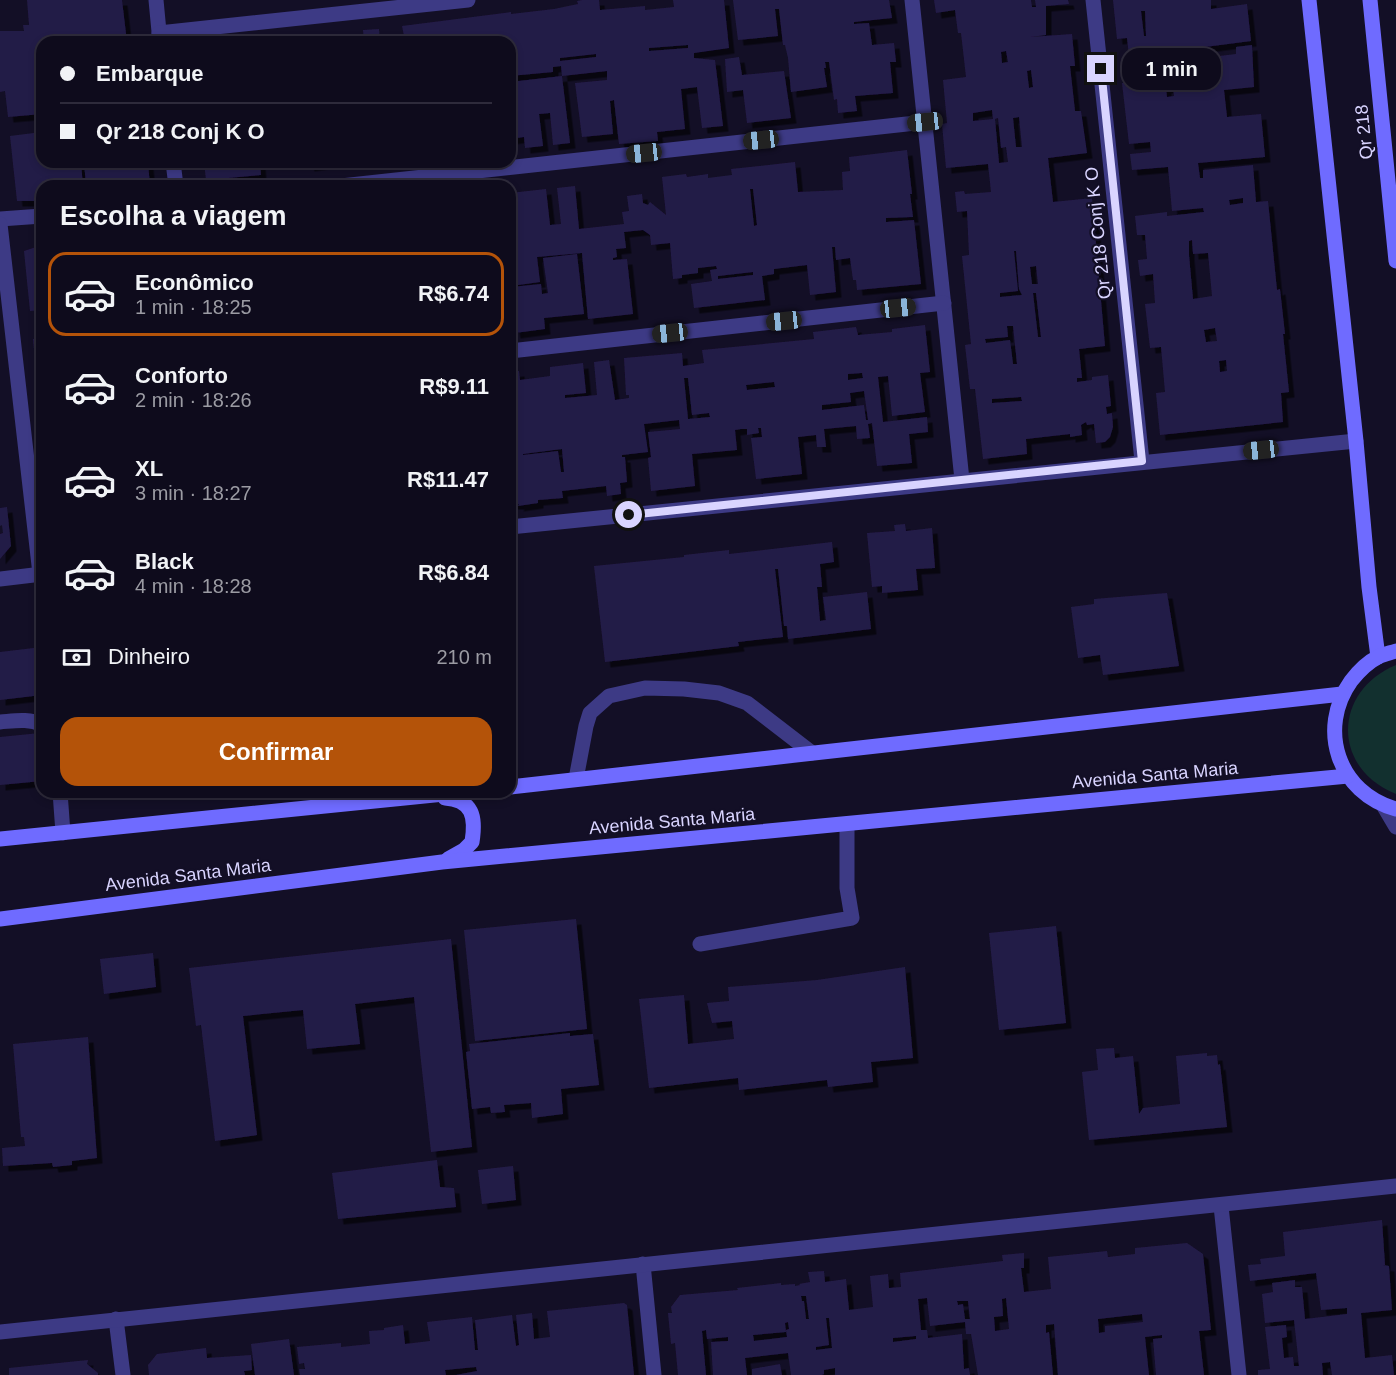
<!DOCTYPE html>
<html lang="pt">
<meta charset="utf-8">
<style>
:root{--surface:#0e0b1c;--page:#1c1929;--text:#f1f3f6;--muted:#9b9ba3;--line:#2e2b3b;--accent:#b45309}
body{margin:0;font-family:Arial,sans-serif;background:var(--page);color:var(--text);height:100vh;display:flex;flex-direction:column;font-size:22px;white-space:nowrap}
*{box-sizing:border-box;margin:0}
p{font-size:20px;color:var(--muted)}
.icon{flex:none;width:33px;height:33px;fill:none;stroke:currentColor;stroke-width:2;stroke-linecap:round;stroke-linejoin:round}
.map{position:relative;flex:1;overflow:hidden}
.sheet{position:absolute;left:36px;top:180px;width:480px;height:618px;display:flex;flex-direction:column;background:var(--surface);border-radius:18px;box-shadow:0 3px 9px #0003,0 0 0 2px var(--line)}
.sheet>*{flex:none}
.banner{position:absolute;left:36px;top:36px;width:480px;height:132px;border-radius:18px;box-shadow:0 3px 9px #0003,0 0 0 2px var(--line);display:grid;align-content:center;height:132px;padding:0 24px;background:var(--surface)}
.end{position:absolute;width:27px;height:27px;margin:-14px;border:8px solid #d9d4ff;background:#111;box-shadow:0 0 0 3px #111}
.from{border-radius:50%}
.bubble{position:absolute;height:42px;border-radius:18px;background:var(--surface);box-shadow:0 3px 9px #0003,0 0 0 2px var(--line);font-size:20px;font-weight:800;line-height:42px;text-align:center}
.car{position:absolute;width:18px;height:36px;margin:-18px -9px;border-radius:8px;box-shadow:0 0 4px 2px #0007;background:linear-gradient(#222 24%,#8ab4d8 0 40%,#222 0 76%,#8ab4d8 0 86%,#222 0)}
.banner b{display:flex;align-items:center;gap:21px;height:57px;font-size:22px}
.banner b+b{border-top:2px solid var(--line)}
.banner i{width:15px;height:15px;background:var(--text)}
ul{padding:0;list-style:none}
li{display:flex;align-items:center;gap:18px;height:84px;margin:0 12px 9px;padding:0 12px;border:3px solid transparent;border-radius:18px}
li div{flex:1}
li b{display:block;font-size:22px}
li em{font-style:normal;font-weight:800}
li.selected{border-color:var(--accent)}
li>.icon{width:54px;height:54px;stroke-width:1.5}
h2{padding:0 24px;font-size:27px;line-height:72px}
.pay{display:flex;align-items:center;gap:15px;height:66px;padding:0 24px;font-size:22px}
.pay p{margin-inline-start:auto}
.button{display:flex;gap:12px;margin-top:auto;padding:12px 24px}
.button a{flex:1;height:69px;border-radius:18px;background:var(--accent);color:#fff;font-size:24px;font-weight:800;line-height:69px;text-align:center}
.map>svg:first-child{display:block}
</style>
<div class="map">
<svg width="1396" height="1375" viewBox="0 0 1396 1375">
<defs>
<filter id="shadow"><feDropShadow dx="5.5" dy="5.5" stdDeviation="0" flood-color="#0009"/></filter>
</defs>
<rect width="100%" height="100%" fill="#130f26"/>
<path fill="#12302f" d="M1396,665V794C1331,768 1333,691 1396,665Z"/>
<g fill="#241b47" fill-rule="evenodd" filter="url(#shadow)">
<path d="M27,0H122L127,42H42V114L8,117L5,91L0,92V31H24L23,25H29Z"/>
<path d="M582,0H599L600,10L645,6V10L674,7L673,0H724L729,48L694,53V58L715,60L723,126L702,128L697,87L681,89L685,129L657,132L658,141L619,144L614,100L610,101L613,134L582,137L575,83L607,80V71L562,76L561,66L553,67V72L510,76V42H385L384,38L404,36L402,26L511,12V14L554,9L578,4L577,1ZM688,45V48L649,51V48ZM596,54V57L560,61V58Z"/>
<path d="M733,0H889L892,18L854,22V24L869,23L872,45L894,43L896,62H890L893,93L855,96L857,111L838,113L837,99L834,100L829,62H825L826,68H824L827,87L791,92L788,58L785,45H783L779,9H775L778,36L738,40Z"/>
<path d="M934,0H1031L1032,7H1036L1035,0H1068L1069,4L1046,6V35L1030,37L1072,34L1075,66H1070L1075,111H1081L1087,153L1048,158L1053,202L1092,198L1105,346L1079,349L1082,378H1077V382L1092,380V377L1108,375L1111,406L1106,407L1107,414L1112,413L1113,427L1110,437L1105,442L1096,443L1094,424L1087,425L1086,422L1081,425L1082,435L1070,437V434L1026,439L1027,454L983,459L975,389H970L965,345L971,344L962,256L969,255L967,211L957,212L955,192L964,191L965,194L991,192L988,164L946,168L942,124L947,123L943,80L966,77L961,33H958L955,10L936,13ZM1006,51L1008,62L1002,63L1001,52ZM1031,70L1033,87L1029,88L1027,71ZM992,110L993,119L973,121V113ZM1019,117L1022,147H1016L1013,118ZM998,118L1001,148L1006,147L1008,162L999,163L995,119ZM1014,251H1016L1019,289L1022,295L1000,297V293L1018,291ZM1036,266L1038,284H1032L1030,267ZM1033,293H1036L1041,337H1038ZM1007,326H1013L1017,364H1013L1010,340L986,343L985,339L1008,337ZM1021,397L1022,401L992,403V399Z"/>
<path d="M1113,0H1211V9L1247,4L1251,41L1205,47L1208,74L1213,73L1211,57L1236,54V47L1252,45L1254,87L1224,90L1227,117L1261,114L1265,157L1198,163L1200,178H1203V170L1253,165L1256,202L1268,201L1277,290L1280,289L1285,334H1283L1289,392L1281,393L1283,422L1160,435L1156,393L1165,392L1161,347L1150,348L1145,304L1155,303L1153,274L1140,276L1138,260L1147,259L1145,235H1137L1135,216L1167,212V216L1204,212L1203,208L1172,211L1168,167L1132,170L1130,154L1151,152L1150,142L1129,144L1122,83L1151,80L1150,72L1131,74L1127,38L1117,39ZM1141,11H1145L1146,36H1144ZM1173,87L1174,96L1167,97L1166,88ZM1243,198V203L1230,205L1229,200ZM1192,240L1193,254L1208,253L1212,296L1193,299L1189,255V241ZM1215,328L1217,341L1206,342L1204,330ZM1226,360L1227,371L1220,372L1219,361Z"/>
<path d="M379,29L380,42H364L363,30Z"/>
<path d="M739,57L742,75L784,71L791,118L747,123L743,90L727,92L725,59Z"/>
<path d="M562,76L570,143L553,145L550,113L539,114L543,146L525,148L524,137L510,139V82Z"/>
<path d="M42,132V162H81L83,186H42V201H17L10,136Z"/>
<path d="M907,150L912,194H910L913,217L886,218V222L914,220L921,284L857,290L856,280H853L850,258L836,260L835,247H832L836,292L810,295L807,265L774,269V274L762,276L765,300L694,308L691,284L712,281L710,270L717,269L716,266L698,268V273L682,275V278L673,279L670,243L651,245L650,235L643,230L624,232L626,248L616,249L617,257L613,258V260L627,259L633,314L588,319L582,253L537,257L540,282L511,286L510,193L546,189L550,225L561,224L557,188L575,186L579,229L624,224L622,212L629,211L627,196L642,194L643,203L648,205L650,202L666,215L662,177L686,174L687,177L708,174V178L732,175L731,169L795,162L798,192L843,190L842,172L850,171L849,157ZM750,189H753L757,225L754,226ZM753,272V275L718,279V276Z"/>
<path d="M84,162H148L150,186H86Z"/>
<path d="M204,162H239V169H242L241,162H260L261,175L206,180Z"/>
<path d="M308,162H330V163L309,166Z"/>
<path d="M42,245V310L30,311L24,251Z"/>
<path d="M577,254L584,314L544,318L545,329L515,333L514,327H510V307L513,317L511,287L541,284L542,294L548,293L543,258Z"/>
<path d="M37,320H42V382L37,383L33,339L39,338Z"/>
<path d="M925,325L930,372L920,373L925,412L892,416L888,376L878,377L883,422L927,417L928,432L909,434L912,463L877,466L872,423L868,424L870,438L857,439L856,426L824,429L826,447H817L816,435L798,437L802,474L756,479L751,438L762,437L761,428H758L759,433L747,435V429H741L735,430L737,450L692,454L695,486L651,491L648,458L651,457L648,432L680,429L679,420L644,424L648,452L622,455V457H625L627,482L620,483L621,494L607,496L606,486L562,491L563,498L538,500V503L518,506L519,504H510V469H515V465L510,466V439L512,438L510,432V372L519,371L520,380L550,376V367L583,363L586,393L565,395V398L597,395L594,362L609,360L615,400L629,398V395H626L624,358L682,353L683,366L704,363L702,350L814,339L813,332L856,327L858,335L892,332V329ZM862,373L863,378L848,380V374ZM684,378H688L692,415L709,413L710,417L688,419ZM774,382L775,387L747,390L746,385ZM864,391L868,420H866L864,405L822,410V405L851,402L850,393ZM562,449L564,472H561L558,451L523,455V454Z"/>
<path d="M7,507L11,546L0,559V534L3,533L2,525L0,526V508Z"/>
<path d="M905,524L906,531L932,528L935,568L916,569L918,590L882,593V586L872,587L867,533L895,531L894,525Z"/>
<path d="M832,542L834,562L820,564L822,587H817L820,621L826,620L823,597L867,592L871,629L788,639L787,626H784L778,569H775L783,637L738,642L739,646L605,662L594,566L684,557V555L729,550V554Z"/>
<path d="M1167,593L1179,666L1103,675L1100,655L1078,658L1071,607L1094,604V599Z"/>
<path d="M42,647V695L0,700V652Z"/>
<path d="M40,733L42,781L0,785V737Z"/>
<path d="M576,919L587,1029L475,1041L464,930Z"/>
<path d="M1056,926L1066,1023L999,1030L989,933Z"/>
<path d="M451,939L472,1147L431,1152L414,997L355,1004L360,1044L307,1049L303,1010L243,1016L257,1135L215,1141L201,1025L196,1026L189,968Z"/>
<path d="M153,953L156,987L104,994L100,959Z"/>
<path d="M905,967L913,1058L871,1062L873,1082L828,1087L827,1080L739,1090L738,1078L649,1088L639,999L684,995L688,1044L734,1039L732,1021L712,1023L707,1003L729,1001L728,987L817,980Z"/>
<path d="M570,1033V1036L593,1034L599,1085L561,1089L563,1114L532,1118L531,1103L504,1105L505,1112L491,1113L490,1107L472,1109L466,1052L470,1051L469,1044Z"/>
<path d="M88,1037L97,1158L72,1161V1165L53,1167L52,1163L3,1166L2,1148L25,1146L24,1137H21L13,1044Z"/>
<path d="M1114,1048L1115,1058L1133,1056L1139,1114L1143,1108L1180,1104L1176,1056L1207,1053V1056L1217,1055L1218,1065L1220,1064L1227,1127L1089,1140L1082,1072L1098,1070L1096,1049Z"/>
<path d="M437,1160L440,1187L454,1188L456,1207L338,1219L332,1173Z"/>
<path d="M513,1166L516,1200L482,1204L478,1170Z"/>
<path d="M1382,1220L1385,1265H1383L1389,1266L1392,1310L1361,1313L1365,1358L1392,1355L1394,1375H1332L1330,1362L1322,1363L1323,1375H1258V1370L1270,1369L1265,1327L1286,1325L1287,1337L1282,1338L1284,1358L1293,1357L1294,1366H1299L1294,1320L1265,1323L1262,1294L1273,1292L1272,1283L1295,1280V1287H1302L1305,1319L1347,1314V1308L1321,1310L1316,1273L1250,1281L1248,1265L1261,1264L1260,1259L1285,1256L1283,1232Z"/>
<path d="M1187,1243L1203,1254L1211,1330L1199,1331L1204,1375H1156L1153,1339L1162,1338V1335L1145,1337L1149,1375H1058L1054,1324L1046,1325V1333L1049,1332L1053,1375H978L971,1334H966L965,1322L930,1326L927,1298L918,1299L921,1330H927L928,1338L962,1334L964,1369L969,1368L970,1375H835V1368L824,1370V1374L822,1375H791L788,1353L745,1358L747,1375H713L711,1342L728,1341V1337L707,1339L706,1330L702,1331L706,1375H678L675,1343L671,1344L668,1313H672L671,1307L680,1295L738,1290L737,1288L781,1283V1285L795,1284V1286L800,1285L799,1284L810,1282L808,1272L824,1271L825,1282L846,1279L849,1310L873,1307L870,1276L888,1274L889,1288L901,1287L900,1273L1003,1261L1002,1255L1024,1253V1268H1021L1024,1292L1051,1289L1048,1257L1107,1251L1108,1257L1135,1254V1248ZM801,1296H806L809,1319H806L804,1301H802ZM1006,1298L1009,1329L995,1331L994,1317L1003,1316L1002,1299ZM957,1301H968L970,1319H965L963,1304L958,1305ZM1142,1314L1143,1322L1105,1326V1332L1099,1333L1098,1319ZM826,1318H829L832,1348L816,1350V1347L829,1345ZM788,1322L789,1329L786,1330L787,1337L754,1341L753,1335L786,1332L785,1323ZM916,1336V1339L893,1342V1338Z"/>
<path d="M624,1303L627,1305L634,1375H456L477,1371L476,1367L445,1370L446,1375H300L299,1369H305L304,1363L299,1364L297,1347L341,1343V1347L370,1344L369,1331L384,1330V1328L403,1325L405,1344L430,1341L427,1322L472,1317L475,1350H478L475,1320L512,1315L516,1346L519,1345L516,1315L532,1313L534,1339L550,1337L547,1311Z"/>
<path d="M289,1339L294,1375H255L251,1344Z"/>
<path d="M206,1348L207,1358L251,1355L252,1370L244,1371L245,1375H149L148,1365L157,1354Z"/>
<path d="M88,1360L87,1364L98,1373V1375H9V1368Z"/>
<path d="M780,1364L782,1375H752V1369Z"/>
</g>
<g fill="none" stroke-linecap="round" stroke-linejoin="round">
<g stroke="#3d3a85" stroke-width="15">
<path d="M0,722C14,721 29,718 42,725"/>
<path d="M576,779L586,726L590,713L609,696L645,688L684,689L719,693L747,703L812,753"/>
<path d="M60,792L63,833"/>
<path d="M700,944L852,918L847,888V824"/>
</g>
<g stroke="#3d3a85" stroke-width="15">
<path d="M156,0L160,42"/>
<path d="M912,0L962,480"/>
<path d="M1093,0L1142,461"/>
<path d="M159,33L468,0"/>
<path d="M173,162L176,186"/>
<path d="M341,186L925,122"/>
<path d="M0,219L42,216"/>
<path d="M0,224L40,574"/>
<path d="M510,351L944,303"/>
<path d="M510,527L1356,441"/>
<path d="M0,579L42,574"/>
<path d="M1221,1206L1239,1375"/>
<path d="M643,1264L654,1375"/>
<path d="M116,1319L123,1375"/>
</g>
<g stroke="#3d3a85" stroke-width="15">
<path d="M1383,805L1396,827"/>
<path d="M0,1332L1396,1186"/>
</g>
<g stroke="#6f6bff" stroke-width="15">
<path d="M1309,0L1356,441L1369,587L1378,657"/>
<path d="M1370,0L1396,261"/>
<path d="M1396,651C1390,653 1384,654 1378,657C1368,662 1358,672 1351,681C1317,729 1338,793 1396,809"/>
<path d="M510,787L1342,694"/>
<path d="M445,798C473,800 476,817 472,842L464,850L448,859"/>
<path d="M0,839L464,792"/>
<path d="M0,919L442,862L1348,776"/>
</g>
</g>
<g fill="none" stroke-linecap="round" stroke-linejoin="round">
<path stroke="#d9d4ff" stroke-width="8" d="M629,515L1142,461L1101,69"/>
</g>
<g text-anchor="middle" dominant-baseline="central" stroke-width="4.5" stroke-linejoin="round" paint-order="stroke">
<g font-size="18" fill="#d9d4ff" stroke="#130f26">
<text transform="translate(1364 132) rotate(-96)">Qr 218</text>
<text transform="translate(1098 233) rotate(-96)">Qr 218 Conj K O</text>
<text transform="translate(1155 775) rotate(-5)">Avenida Santa Maria</text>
<text transform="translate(672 821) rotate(-5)">Avenida Santa Maria</text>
<text transform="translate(188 875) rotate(-7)">Avenida Santa Maria</text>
</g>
</g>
</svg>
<i class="end from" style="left:629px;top:515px"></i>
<i class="end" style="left:1101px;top:69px"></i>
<div class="bubble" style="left:1122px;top:48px;width:99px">1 min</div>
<i class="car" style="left:925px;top:122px;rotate:264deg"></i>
<i class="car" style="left:761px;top:140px;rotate:264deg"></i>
<i class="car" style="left:644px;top:153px;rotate:264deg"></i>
<i class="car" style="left:898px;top:308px;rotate:84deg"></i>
<i class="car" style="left:784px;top:321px;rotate:264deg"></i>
<i class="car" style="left:670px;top:333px;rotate:264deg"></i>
<i class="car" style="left:1261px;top:450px;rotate:264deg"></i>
<div class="banner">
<b><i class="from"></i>Embarque</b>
<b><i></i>Qr 218 Conj K O</b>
</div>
<section class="sheet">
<h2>Escolha a viagem</h2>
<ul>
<li class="selected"><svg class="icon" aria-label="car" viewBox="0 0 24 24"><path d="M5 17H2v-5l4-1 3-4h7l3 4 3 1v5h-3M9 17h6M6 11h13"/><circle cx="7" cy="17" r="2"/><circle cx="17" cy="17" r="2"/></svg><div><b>Econômico</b><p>1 min · 18:25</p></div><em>R$6.74</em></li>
<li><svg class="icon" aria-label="car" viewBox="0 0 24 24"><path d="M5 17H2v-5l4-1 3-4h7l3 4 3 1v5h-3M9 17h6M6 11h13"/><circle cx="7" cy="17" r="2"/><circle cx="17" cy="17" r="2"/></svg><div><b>Conforto</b><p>2 min · 18:26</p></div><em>R$9.11</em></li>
<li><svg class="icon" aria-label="car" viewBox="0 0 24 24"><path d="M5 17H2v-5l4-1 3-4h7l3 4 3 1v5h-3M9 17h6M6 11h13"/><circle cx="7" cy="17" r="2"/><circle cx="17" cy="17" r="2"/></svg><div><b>XL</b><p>3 min · 18:27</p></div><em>R$11.47</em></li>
<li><svg class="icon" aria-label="car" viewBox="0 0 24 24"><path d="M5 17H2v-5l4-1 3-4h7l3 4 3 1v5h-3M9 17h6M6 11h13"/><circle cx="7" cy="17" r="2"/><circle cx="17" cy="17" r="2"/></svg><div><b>Black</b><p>4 min · 18:28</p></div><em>R$6.84</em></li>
</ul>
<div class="pay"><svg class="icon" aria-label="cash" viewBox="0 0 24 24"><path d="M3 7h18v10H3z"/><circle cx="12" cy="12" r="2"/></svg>Dinheiro<p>210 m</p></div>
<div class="button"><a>Confirmar</a></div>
</section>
</div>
